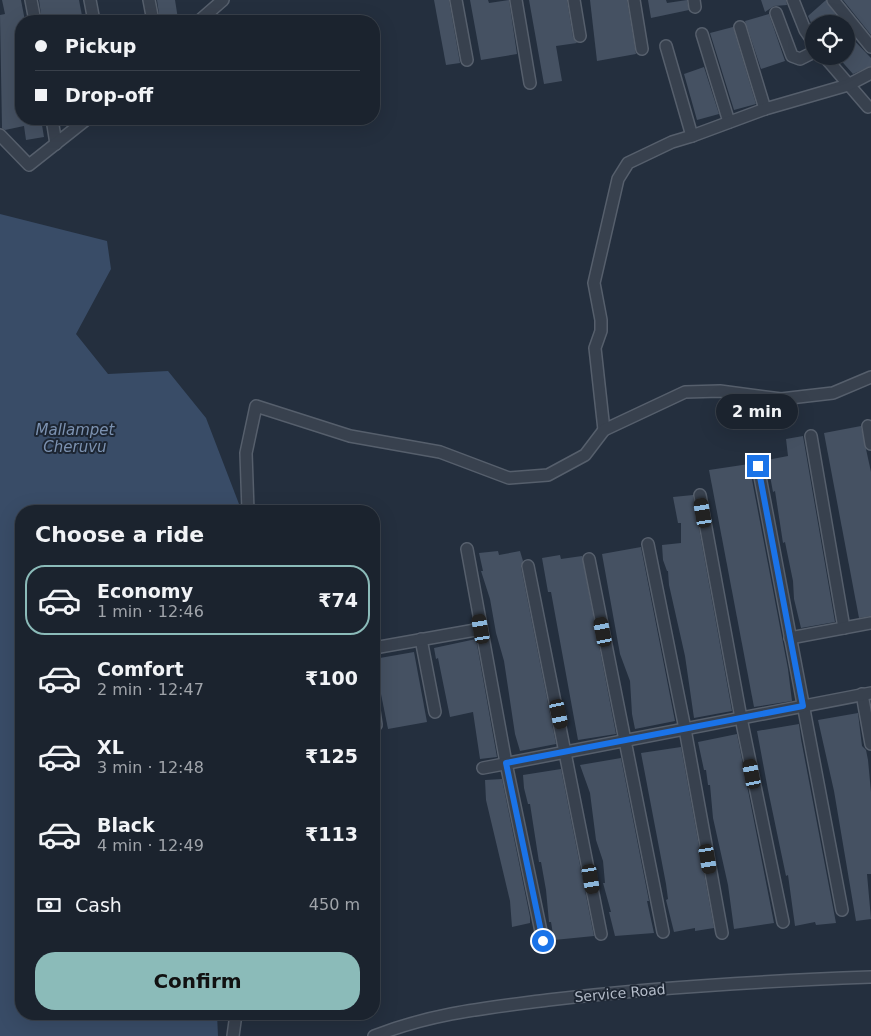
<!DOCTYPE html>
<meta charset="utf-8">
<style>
:root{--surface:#1b232e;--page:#242b36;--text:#f1f3f6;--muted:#a0a4aa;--line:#39404a;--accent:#8bbbb9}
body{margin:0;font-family:"DejaVu Sans",sans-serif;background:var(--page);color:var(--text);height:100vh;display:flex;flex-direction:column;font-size:19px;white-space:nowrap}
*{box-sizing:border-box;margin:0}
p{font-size:16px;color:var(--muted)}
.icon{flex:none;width:28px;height:28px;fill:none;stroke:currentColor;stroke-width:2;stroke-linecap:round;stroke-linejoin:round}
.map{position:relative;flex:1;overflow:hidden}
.panel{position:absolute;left:15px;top:505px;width:365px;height:515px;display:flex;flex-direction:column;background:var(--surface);border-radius:20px;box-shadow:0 5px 20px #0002,0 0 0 1px var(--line)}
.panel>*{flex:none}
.guide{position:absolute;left:15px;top:15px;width:365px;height:110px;border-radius:20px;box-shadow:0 5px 20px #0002,0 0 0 1px var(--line);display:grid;align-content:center;height:110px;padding:0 20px;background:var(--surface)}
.tools{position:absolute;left:805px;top:15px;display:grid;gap:10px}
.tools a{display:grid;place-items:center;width:50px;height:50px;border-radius:50%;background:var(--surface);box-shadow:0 5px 20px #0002,0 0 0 1px var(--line);font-size:25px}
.end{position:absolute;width:22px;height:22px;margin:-11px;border:6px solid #1a73e8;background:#fff;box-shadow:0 0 0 2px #fff}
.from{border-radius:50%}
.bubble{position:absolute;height:35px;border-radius:18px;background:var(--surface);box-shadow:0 5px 20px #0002,0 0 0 1px var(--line);font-size:16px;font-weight:700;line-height:35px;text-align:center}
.car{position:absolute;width:15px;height:30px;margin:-15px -8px;border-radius:6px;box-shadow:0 0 4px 1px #0007;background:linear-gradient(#222 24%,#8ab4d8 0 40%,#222 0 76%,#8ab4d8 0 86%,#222 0)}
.guide b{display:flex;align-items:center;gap:18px;height:48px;font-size:19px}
.guide b+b{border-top:1px solid var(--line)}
.guide i{width:12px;height:12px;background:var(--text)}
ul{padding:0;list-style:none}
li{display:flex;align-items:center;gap:15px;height:70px;margin:0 10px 8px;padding:0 10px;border:2px solid transparent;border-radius:20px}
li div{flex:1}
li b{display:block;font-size:19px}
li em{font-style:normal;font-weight:700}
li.active{border-color:var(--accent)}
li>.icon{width:45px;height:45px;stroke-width:1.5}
h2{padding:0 20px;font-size:22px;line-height:60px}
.pay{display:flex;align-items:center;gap:12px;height:55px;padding:0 20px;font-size:19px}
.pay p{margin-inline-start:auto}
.cta{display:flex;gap:10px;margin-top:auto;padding:10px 20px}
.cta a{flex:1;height:58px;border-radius:20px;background:var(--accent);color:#111;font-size:20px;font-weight:700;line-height:58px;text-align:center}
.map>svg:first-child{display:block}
</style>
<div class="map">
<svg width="871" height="1036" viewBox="0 0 871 1036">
<rect width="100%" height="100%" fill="#242f3e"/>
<path fill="#394c67" d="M0,214L107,241L111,269L76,334L108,374L168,371L206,418L239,504L238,511H21V1014H217L218,1036H0Z"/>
<g fill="#455162">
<path d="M2,0H21L25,21H21V119H41L44,137L26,140L24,126L5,130L2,128L0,15L5,14Z"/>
<path d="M39,0H79L83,21H42Z"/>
<path d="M157,0H175L178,19L160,21Z"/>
<path d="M434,0H449L460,63L446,65Z"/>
<path d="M470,0H488L489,3L509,0L517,54L481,60Z"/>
<path d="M529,0H567L573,37L577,43L556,46L562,81L544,84Z"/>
<path d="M590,0H627L636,54L597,61Z"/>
<path d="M648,0H666L667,3L687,0L689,10L651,18Z"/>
<path d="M761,0H786L787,5L774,6L765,12Z"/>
<path d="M826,0L838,18L831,24H814V29L808,16Z"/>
<path d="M843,0H871V35Z"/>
<path d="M769,14L785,61L761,69L745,21Z"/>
<path d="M733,27L756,104L734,110L710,33Z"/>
<path d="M846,32L871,58V66L853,74L837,56H846Z"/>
<path d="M704,67L719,114L697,120L684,74Z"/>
<path d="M861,426L871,472V616L859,618L824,433Z"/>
<path d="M803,436L835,622L801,628L794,599L793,581L785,542L783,543L775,491L773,492L767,460L788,456L786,439Z"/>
<path d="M749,464L788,669L792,701L754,707L709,470Z"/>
<path d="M693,495L732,711L694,718L685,656L669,585L668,571H667L663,560L662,545L681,543V523H678L673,497Z"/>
<path d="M641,547L675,721L635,729L632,714L630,681L620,654L602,554Z"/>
<path d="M498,551L499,555L520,551L523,561L521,567L556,744L520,751L515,734L504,661L496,633L490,599L481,571H483L479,553Z"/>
<path d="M560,555L561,559L582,556L616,734L578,740L551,592H548L542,558Z"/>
<path d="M476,639L497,757L480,759L473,712L450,717L438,658L436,659L434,648Z"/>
<path d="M414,652L427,722L388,729L374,659Z"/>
<path d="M858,713L862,746L866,750L868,760L871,792V874H867L871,919L856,921L834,791L818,720Z"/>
<path d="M799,724L801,739L836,923L816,925L815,922L795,926L788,875L786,876L768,790L757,731Z"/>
<path d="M737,734L774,923L734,929L728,885L713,818L710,785H708L706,770H704L698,742Z"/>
<path d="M681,747L714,928L695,931V928L674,932L666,900L668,899L666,884L641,753Z"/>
<path d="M621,758L649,901H647L654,933L615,936L609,912H611L603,883H605L603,861L596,840L590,793L580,765Z"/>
<path d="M561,769L594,936L554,940L551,922H549L546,890L541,862H539L530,804H528L524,788L523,775Z"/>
<path d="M502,779L530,917V923L512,927L510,901L486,800L485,780Z"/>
</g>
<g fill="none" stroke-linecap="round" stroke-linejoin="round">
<g stroke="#565f6c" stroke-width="14">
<g id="minor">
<path d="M31,0L35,21"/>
<path d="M90,0L94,21"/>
<path d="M149,0L153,21"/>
<path d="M456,0L467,60"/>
<path d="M516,0L530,83"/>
<path d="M574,0L580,36"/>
<path d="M634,0L642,49"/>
<path d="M694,0L695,7"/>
<path d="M793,0L805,30L814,43"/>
<path d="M833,0L871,47"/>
<path d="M776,13L792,56L800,59L814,52"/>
<path d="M199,21L223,0"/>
<path d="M740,27L765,109"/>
<path d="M702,34L729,122"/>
<path d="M666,46L692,136"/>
<path d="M824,56L868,107"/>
<path d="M52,119L56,144"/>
<path d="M0,135L29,165L87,119"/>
<path d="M868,426L871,444"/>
<path d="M604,430L595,348L601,331V320L594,283L618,179L628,163L672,142L692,136L765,109L848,85L871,73"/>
<path d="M811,436L844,628"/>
<path d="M758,466L842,910"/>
<path d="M700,495L741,718L783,922"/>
<path d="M248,511L246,453L256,406L350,436L440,452L509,478L548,475L585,455L604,430L685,392L720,391L781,399L833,393L871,377"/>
<path d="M648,544L685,729L722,933"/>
<path d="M467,549L506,763L543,941"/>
<path d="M589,559L663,932"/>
<path d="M528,566L601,934"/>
<path d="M790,638L871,623"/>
<path d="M421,639L435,712"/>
<path d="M374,648L481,629"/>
<path d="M862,694L871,744"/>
<path d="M374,711L376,725"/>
<path d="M483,768L871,693"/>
<path d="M233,1036L236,1014"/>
<path d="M374,1036C433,1013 486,1008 548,1000C656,987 763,981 871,977"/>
</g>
</g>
<use href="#minor" stroke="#38414e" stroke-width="11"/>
</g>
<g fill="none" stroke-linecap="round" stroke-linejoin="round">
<path stroke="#1a73e8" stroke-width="6" d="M543,941L506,763L803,706L758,466"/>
</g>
<g text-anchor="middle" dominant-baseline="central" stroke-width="4" stroke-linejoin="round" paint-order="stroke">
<g font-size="14" fill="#b4bcc9" stroke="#1d2633">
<text transform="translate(620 993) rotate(-5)">Service Road</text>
</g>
<g font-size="15" font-style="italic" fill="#7c92b1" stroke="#1d2633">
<text x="75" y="430">Mallampet<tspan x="75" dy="17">Cheruvu</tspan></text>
</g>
</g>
</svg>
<div class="tools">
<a><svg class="icon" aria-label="locate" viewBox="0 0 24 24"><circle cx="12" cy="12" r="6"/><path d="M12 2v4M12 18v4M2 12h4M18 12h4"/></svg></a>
</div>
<i class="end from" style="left:543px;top:941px"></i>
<i class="end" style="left:758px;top:466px"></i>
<div class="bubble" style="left:716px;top:394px;width:82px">2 min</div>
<i class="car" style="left:703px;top:513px;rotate:350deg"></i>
<i class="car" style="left:481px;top:629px;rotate:350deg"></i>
<i class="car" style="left:603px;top:632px;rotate:349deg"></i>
<i class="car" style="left:559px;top:714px;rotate:168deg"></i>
<i class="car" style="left:752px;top:774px;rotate:349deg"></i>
<i class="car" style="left:708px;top:859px;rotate:170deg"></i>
<i class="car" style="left:591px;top:879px;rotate:170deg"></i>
<div class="guide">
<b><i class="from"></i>Pickup</b>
<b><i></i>Drop-off</b>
</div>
<section class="panel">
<h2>Choose a ride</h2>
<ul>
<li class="active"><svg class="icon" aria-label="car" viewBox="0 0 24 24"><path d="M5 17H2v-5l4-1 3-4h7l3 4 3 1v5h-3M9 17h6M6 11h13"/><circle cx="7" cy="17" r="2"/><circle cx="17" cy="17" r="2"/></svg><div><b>Economy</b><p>1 min · 12:46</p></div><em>₹74</em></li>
<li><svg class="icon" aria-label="car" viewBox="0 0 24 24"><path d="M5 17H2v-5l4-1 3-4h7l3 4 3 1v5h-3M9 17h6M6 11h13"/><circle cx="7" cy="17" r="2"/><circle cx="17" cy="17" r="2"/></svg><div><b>Comfort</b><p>2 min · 12:47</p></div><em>₹100</em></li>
<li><svg class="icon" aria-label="car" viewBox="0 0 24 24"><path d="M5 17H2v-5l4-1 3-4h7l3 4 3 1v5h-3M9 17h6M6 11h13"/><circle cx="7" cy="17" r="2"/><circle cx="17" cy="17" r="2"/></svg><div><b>XL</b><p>3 min · 12:48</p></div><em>₹125</em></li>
<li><svg class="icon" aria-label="car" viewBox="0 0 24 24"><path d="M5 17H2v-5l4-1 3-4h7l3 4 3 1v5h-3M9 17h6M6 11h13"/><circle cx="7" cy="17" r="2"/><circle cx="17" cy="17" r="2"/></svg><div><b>Black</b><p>4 min · 12:49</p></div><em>₹113</em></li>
</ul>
<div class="pay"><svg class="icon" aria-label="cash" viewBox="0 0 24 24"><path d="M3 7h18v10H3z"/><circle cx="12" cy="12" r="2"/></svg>Cash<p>450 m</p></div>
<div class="cta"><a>Confirm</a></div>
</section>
</div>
